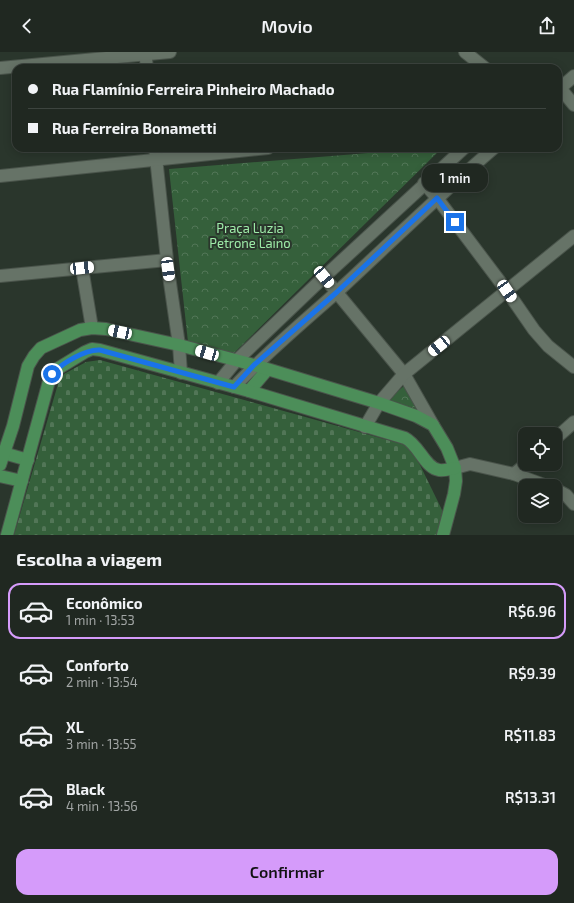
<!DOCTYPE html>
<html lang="pt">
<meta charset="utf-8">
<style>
:root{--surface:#202821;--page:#28302a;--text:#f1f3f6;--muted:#a2a6a5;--line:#3d443f;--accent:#d59bfa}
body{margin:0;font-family:"Exo 2",sans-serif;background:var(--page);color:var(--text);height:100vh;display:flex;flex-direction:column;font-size:15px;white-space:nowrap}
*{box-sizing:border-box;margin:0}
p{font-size:13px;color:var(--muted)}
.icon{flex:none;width:22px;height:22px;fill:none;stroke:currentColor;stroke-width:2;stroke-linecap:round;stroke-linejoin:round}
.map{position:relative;height:483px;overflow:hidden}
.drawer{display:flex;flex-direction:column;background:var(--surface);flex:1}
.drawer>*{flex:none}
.banner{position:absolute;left:12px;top:12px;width:550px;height:88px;border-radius:12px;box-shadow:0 2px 10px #0003,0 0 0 1px var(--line);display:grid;align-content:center;height:88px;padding:0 16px;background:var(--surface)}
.buttons{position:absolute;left:518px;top:375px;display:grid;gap:8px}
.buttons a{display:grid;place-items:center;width:44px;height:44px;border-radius:8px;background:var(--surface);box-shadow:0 2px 10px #0003,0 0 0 1px var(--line);font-size:20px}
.end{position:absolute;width:18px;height:18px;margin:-9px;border:5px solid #1a73e8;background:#fff;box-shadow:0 0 0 2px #fff}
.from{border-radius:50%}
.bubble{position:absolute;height:28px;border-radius:12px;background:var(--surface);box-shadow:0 2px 10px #0003,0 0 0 1px var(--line);font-size:13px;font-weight:600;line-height:28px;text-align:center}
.car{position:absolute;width:12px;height:24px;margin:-12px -6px;border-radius:5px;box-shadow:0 0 3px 1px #0007;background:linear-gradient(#fff 24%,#345 0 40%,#fff 0 76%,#345 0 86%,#fff 0)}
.banner b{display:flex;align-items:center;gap:14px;height:38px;font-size:15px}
.banner b+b{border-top:1px solid var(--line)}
.banner i{width:10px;height:10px;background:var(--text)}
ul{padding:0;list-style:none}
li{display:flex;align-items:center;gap:12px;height:56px;margin:0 8px 6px;padding:0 8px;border:2px solid transparent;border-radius:12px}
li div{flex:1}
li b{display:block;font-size:15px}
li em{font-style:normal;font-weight:600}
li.selected{border-color:var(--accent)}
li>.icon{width:36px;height:36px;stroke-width:1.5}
h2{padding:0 16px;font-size:18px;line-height:48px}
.cta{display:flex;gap:8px;margin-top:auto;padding:8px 16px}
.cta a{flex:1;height:46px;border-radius:12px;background:var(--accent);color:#111;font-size:16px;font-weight:600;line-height:46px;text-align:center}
header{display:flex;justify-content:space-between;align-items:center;height:52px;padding:0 16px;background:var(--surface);font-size:18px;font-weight:600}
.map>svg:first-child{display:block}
</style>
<header><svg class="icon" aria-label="back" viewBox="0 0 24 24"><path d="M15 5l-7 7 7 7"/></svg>Movio<svg class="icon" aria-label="share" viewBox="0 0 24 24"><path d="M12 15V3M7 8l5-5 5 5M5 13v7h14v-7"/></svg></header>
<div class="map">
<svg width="574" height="483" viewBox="0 0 574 483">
<defs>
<pattern id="cemetery-stones" width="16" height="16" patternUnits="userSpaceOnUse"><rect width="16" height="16" fill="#35603b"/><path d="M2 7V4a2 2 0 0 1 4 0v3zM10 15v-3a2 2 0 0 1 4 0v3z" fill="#527657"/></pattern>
<pattern id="park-crowns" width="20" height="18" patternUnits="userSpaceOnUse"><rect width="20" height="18" fill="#35603b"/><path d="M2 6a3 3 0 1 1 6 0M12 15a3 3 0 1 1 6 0" fill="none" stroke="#527657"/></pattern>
</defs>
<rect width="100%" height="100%" fill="#2a362c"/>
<path fill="url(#cemetery-stones)" d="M100,308L406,393L410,396L420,413L443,460L439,483H14L58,332L64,322L86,310Z"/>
<g fill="url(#park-crowns)">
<path d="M430,96H442L230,305L188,290L169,117Z"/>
<path d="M404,334L421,359L387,348Z"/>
</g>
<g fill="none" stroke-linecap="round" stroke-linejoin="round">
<g stroke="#4a544b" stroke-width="14">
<g id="minor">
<path d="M145,0L147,16"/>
<path d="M465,0L485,16"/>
<path d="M0,16L170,0"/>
<path d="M560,36L574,53"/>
<path d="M558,38L574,24"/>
<path d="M155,96L168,217L179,293L181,321"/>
<path d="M0,124L268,96"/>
<path d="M424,131L437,146L507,239L534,278L548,294L574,315"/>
<path d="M82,216L92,276"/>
<path d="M0,224L167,208"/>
<path d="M324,225L404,322L433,373"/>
<path d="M218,331L236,309L324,225L464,96"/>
<path d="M234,335C266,301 302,271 337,240C389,192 440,142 494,96"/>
<path d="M365,375L379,351L404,322L574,184"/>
<path d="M555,387L574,370"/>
<path d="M455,416L470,412L514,422L547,434"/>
<path d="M514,422L526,412"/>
<path d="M555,437L566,443L574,452"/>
</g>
</g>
<g stroke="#4a544b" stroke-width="14">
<g id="major">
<path d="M249,339L267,318"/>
<path d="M0,400L28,408"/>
<path d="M0,413L13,374L28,314L34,304L41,296L80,278L92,276L106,277L179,293L254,313L379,351L416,364L433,373L447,396L455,416L456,429L454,442L443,483"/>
<path d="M0,424L22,429"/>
<path d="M7,483L49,329L57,317L85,300L92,297L100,298L249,339L405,386C419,393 425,416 439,418C444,419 449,417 455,416"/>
</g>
</g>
<use href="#minor" stroke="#667367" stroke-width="12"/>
<use href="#major" stroke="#4c8e59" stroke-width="12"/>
</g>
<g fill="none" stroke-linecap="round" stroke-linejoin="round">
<path stroke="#1a73e8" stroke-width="5" d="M52,322C62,311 86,297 100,298L234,335L254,313L337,240L437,146L455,170"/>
</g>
<g text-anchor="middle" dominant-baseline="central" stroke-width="4" stroke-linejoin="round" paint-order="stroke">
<g font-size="13" fill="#9eeba8" stroke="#2a362c">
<text x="250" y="176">Praça Luzia<tspan x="250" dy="15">Petrone Laino</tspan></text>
</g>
</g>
</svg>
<div class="buttons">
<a><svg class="icon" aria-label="locate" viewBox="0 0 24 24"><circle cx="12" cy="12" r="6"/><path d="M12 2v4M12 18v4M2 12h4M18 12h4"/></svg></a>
<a><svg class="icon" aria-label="layers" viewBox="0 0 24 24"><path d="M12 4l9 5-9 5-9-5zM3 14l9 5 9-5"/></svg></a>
</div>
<i class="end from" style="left:52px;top:322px"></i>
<i class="end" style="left:455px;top:170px"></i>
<div class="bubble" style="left:422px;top:112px;width:66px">1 min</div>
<i class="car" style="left:82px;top:216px;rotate:84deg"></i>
<i class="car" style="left:168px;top:217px;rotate:172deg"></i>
<i class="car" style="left:324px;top:225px;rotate:140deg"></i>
<i class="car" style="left:507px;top:239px;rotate:146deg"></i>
<i class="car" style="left:120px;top:280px;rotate:282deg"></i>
<i class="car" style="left:439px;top:294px;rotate:231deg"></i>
<i class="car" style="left:207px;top:301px;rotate:286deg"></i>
<div class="banner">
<b><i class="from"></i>Rua Flamínio Ferreira Pinheiro Machado</b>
<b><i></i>Rua Ferreira Bonametti</b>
</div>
</div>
<section class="drawer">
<h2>Escolha a viagem</h2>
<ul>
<li class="selected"><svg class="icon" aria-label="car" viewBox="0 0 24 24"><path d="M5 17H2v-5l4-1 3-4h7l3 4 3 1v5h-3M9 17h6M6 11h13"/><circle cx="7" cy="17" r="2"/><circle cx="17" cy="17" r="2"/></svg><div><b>Econômico</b><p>1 min · 13:53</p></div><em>R$6.96</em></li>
<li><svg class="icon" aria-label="car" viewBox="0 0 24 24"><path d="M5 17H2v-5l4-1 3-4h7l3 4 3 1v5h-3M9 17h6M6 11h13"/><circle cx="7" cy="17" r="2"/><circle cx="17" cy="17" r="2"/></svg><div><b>Conforto</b><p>2 min · 13:54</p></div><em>R$9.39</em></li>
<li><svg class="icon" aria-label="car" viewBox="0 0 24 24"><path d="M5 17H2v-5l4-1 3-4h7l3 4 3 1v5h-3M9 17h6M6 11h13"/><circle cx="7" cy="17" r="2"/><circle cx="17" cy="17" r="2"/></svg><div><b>XL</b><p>3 min · 13:55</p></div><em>R$11.83</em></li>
<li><svg class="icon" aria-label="car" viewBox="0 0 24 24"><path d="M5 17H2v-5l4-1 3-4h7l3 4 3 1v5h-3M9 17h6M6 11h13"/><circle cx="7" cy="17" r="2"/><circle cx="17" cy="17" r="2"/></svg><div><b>Black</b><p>4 min · 13:56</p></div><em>R$13.31</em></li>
</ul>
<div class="cta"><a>Confirmar</a></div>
</section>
